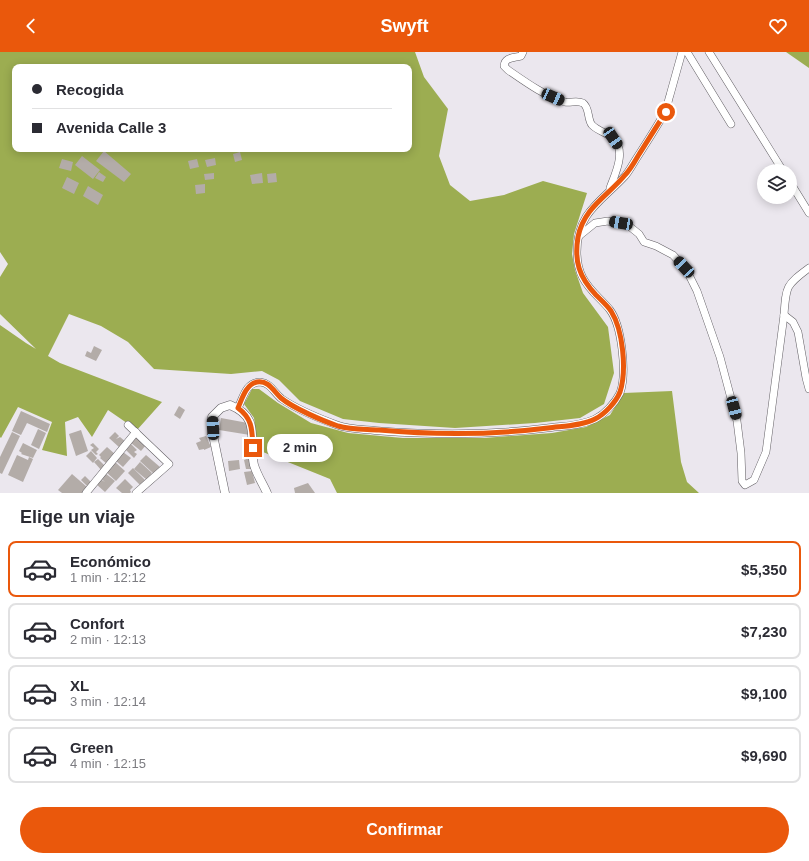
<!DOCTYPE html>
<html lang="es">
<meta charset="utf-8">
<style>
:root{--surface:#fff;--page:#f2f2f3;--text:#2b2b33;--muted:#7c7c81;--line:#e1e1e2;--accent:#ea580c}
body{margin:0;font-family:Helvetica,sans-serif;background:var(--page);color:var(--text);height:100vh;display:flex;flex-direction:column;font-size:15px;white-space:nowrap}
*{box-sizing:border-box;margin:0}
p{font-size:13px;color:var(--muted)}
.icon{flex:none;width:22px;height:22px;fill:none;stroke:currentColor;stroke-width:2;stroke-linecap:round;stroke-linejoin:round}
.map{position:relative;height:441px;overflow:hidden}
.sheet{display:flex;flex-direction:column;background:var(--surface);flex:1}
.sheet>*{flex:none}
.banner{position:absolute;left:12px;top:12px;width:400px;height:88px;border-radius:8px;box-shadow:0 2px 10px #0003;display:grid;align-content:center;height:88px;padding:0 20px;background:var(--surface)}
.buttons{position:absolute;left:757px;top:112px;display:grid;gap:8px}
.buttons a{display:grid;place-items:center;width:40px;height:40px;border-radius:50%;background:var(--surface);box-shadow:0 2px 10px #0003;font-size:20px}
.end{position:absolute;width:18px;height:18px;margin:-9px;border:5px solid #ea580c;background:#fff;box-shadow:0 0 0 2px #fff}
.from{border-radius:50%}
.bubble{position:absolute;height:28px;border-radius:14px;background:var(--surface);box-shadow:0 2px 10px #0003;font-size:13px;font-weight:600;line-height:28px;text-align:center}
.car{position:absolute;width:12px;height:24px;margin:-12px -6px;border-radius:5px;box-shadow:0 0 3px 1px #0007;background:linear-gradient(#222 24%,#8ab4d8 0 40%,#222 0 76%,#8ab4d8 0 86%,#222 0)}
.banner b{display:flex;align-items:center;gap:14px;height:38px;font-size:15px}
.banner b+b{border-top:1px solid var(--line)}
.banner i{width:10px;height:10px;background:var(--text)}
ul{padding:0;list-style:none}
li{display:flex;align-items:center;gap:12px;height:56px;margin:0 8px 6px;padding:0 12px;border:2px solid var(--line);border-radius:8px}
li div{flex:1}
li b{display:block;font-size:15px}
li em{font-style:normal;font-weight:600}
li.on{border-color:var(--accent)}
li>.icon{width:36px;height:36px;stroke-width:1.5}
h2{padding:0 20px;font-size:18px;line-height:48px}
.button{display:flex;gap:8px;margin-top:auto;padding:8px 20px}
.button a{flex:1;height:46px;border-radius:24px;background:var(--accent);color:#fff;font-size:16px;font-weight:600;line-height:46px;text-align:center}
header{display:flex;justify-content:space-between;align-items:center;height:52px;padding:0 20px;background:var(--accent);color:#fff;font-size:18px;font-weight:600}
.map>svg:first-child{display:block}
</style>
<header><svg class="icon" aria-label="back" viewBox="0 0 24 24"><path d="M15 5l-7 7 7 7"/></svg>Swyft<svg class="icon" aria-label="heart" viewBox="0 0 24 24"><path d="M12 20l-8-8c-3-5 5-10 8-4 3-6 11-1 8 4z"/></svg></header>
<div class="map">
<svg width="809" height="441" viewBox="0 0 809 441">
<rect width="100%" height="100%" fill="#ebe7ee"/>
<g fill="#9cad51" fill-rule="evenodd">
<path d="M0,0H415L424,25L448,57L439,104L450,133L470,149L504,143L543,129L587,141L574,182L572,202L575,218L583,241L608,275L614,321L604,352L580,366L535,371L455,376L379,371L343,367L300,349L279,328L262,319L231,322L154,317L128,290L101,274L69,262L48,304L60,311L162,350L137,378L108,358L92,385L78,365L65,370L67,404L42,398L52,370L18,355L1,386L0,385V273L26,291L36,297L0,262V225L8,212L0,200ZM15,15H409V97H15Z"/>
<path d="M786,0H809V16Z"/>
<path d="M252,337H259L278,351L311,371L348,381L403,386H484L552,381L586,375L610,363L624,341L672,339L681,410L687,430L699,441H337L330,427L258,398L254,366L244,352Z"/>
</g>
<g fill="#b3aca8">
<path d="M104,99L131,122L124,130L96,109Z"/>
<path d="M240,100L242,108L235,110L233,102Z"/>
<path d="M82,104L100,118L93,127L75,113Z"/>
<path d="M215,106L216,113L207,115L205,108Z"/>
<path d="M62,107L73,110L71,119L59,116Z"/>
<path d="M197,107L199,115L190,117L188,109Z"/>
<path d="M99,120L106,125L103,130L95,126Z"/>
<path d="M214,121V127L205,128L204,122Z"/>
<path d="M262,121L263,131L252,132L250,123Z"/>
<path d="M276,121L277,130L268,131L267,122Z"/>
<path d="M67,125L79,131L74,142L62,136Z"/>
<path d="M205,132V141L196,142L195,133Z"/>
<path d="M88,134L103,143L98,153L83,144Z"/>
<path d="M94,294L102,298L96,309L85,304L87,299L91,301Z"/>
<path d="M179,354L185,358L180,367L174,363Z"/>
<path d="M21,359L50,372L47,380L27,371L21,383L12,379Z"/>
<path d="M221,366L248,371L250,383L219,378Z"/>
<path d="M38,377L46,381L39,397L31,393Z"/>
<path d="M81,378L88,399L76,404L69,382Z"/>
<path d="M12,380L20,384L2,422L0,421V405Z"/>
<path d="M115,380L119,384L116,387L120,385L126,390L120,396L109,386Z"/>
<path d="M206,384L211,395L204,398V397L199,398L196,391L201,389L199,386Z"/>
<path d="M137,385L146,393L141,399L131,391Z"/>
<path d="M23,391L37,398L33,406L21,402L22,401L19,399Z"/>
<path d="M93,391L99,397L96,400L98,402L96,403L91,398L94,396L90,393Z"/>
<path d="M131,392L137,398L134,400L137,402L134,406L126,398Z"/>
<path d="M107,395L116,403L107,412L100,406L101,405L99,403Z"/>
<path d="M91,399L97,406L93,411L86,404Z"/>
<path d="M123,400L131,406L123,415L116,409Z"/>
<path d="M17,403L28,408L29,405L33,407L23,430L8,423Z"/>
<path d="M146,403L160,415L154,422L140,409Z"/>
<path d="M249,406L253,417H246L244,408Z"/>
<path d="M98,407L106,415L102,419L94,410Z"/>
<path d="M239,408L240,417L229,419L228,409Z"/>
<path d="M115,410L125,419L116,429L106,420Z"/>
<path d="M140,410L152,421L147,428L134,417Z"/>
<path d="M133,416L145,428L140,433L128,421Z"/>
<path d="M252,419L255,431L247,433L244,420Z"/>
<path d="M105,421L115,429L105,440L96,432L100,427L105,430L100,426Z"/>
<path d="M72,422L87,435L82,441H62L58,438Z"/>
<path d="M85,424L93,432L89,436L81,428Z"/>
<path d="M125,427L133,435L130,438L131,440L130,441H122L116,436Z"/>
<path d="M308,431L315,441H295L294,436Z"/>
</g>
<g fill="none" stroke-linecap="round" stroke-linejoin="round">
<g stroke="#625f64" stroke-width="8">
<g id="minor">
<path d="M523,0L521,4C513,6 505,5 504,14L508,18C524,29 546,45 565,50C571,51 577,48 583,51C590,56 587,67 592,73C598,79 607,81 613,86C627,99 615,122 610,136"/>
<path d="M687,0L731,72"/>
<path d="M709,0L783,119"/>
<path d="M790,130L809,161"/>
<path d="M579,184L595,171L608,169L629,174L639,182L644,190L656,194L673,203L686,217L697,239L720,305L737,369L741,401L742,429L745,433L754,428L766,400L784,263C786,234 786,233 809,216"/>
<path d="M784,263L793,270L798,280L806,326L809,337"/>
<path d="M238,356C243,346 246,330 260,330C271,331 274,341 282,347C298,358 318,366 337,373C351,378 366,377 381,379C436,383 492,383 547,376C563,374 580,374 595,367C605,362 615,351 620,341C627,322 622,274 610,258C607,254 603,250 599,246C585,232 577,221 577,200C577,160 601,150 625,124C630,118 634,110 638,104C647,90 656,76 664,62C667,57 668,49 670,43C674,29 678,14 682,0"/>
<path d="M128,373L169,412L136,441"/>
<path d="M86,441L136,380"/>
</g>
</g>
<g stroke="#625f64" stroke-width="9">
<path id="tertiary" d="M225,441L214,388L212,365L221,356L230,353C262,366 248,387 254,413C257,423 263,432 267,441"/>
</g>
<use href="#minor" stroke="#fff" stroke-width="7"/>
<use href="#tertiary" stroke="#fff" stroke-width="8"/>
</g>
<g fill="none" stroke-linecap="round" stroke-linejoin="round">
<path stroke="#ea580c" stroke-width="5" d="M253,396C252,379 253,367 238,356C242,347 246,332 257,330C269,328 274,340 281,346C293,356 323,369 338,374C351,378 366,377 379,378C435,383 491,383 548,376C563,374 581,374 595,367C605,362 616,350 620,340C627,318 623,278 611,259C607,253 601,248 596,243C579,225 574,209 578,185C584,155 608,144 625,123C630,118 634,111 638,104C647,90 656,75 666,60"/>
</g>
</svg>
<div class="buttons">
<a><svg class="icon" aria-label="layers" viewBox="0 0 24 24"><path d="M12 4l9 5-9 5-9-5zM3 14l9 5 9-5"/></svg></a>
</div>
<i class="end from" style="left:666px;top:60px"></i>
<i class="end" style="left:253px;top:396px"></i>
<div class="bubble" style="left:267px;top:382px;width:66px">2 min</div>
<i class="car" style="left:553px;top:45px;rotate:114deg"></i>
<i class="car" style="left:613px;top:86px;rotate:146deg"></i>
<i class="car" style="left:621px;top:171px;rotate:280deg"></i>
<i class="car" style="left:684px;top:215px;rotate:317deg"></i>
<i class="car" style="left:734px;top:356px;rotate:165deg"></i>
<i class="car" style="left:213px;top:376px;rotate:357deg"></i>
<div class="banner">
<b><i class="from"></i>Recogida</b>
<b><i></i>Avenida Calle 3</b>
</div>
</div>
<section class="sheet">
<h2>Elige un viaje</h2>
<ul>
<li class="on"><svg class="icon" aria-label="car" viewBox="0 0 24 24"><path d="M5 17H2v-5l4-1 3-4h7l3 4 3 1v5h-3M9 17h6M6 11h13"/><circle cx="7" cy="17" r="2"/><circle cx="17" cy="17" r="2"/></svg><div><b>Económico</b><p>1 min · 12:12</p></div><em>$5,350</em></li>
<li><svg class="icon" aria-label="car" viewBox="0 0 24 24"><path d="M5 17H2v-5l4-1 3-4h7l3 4 3 1v5h-3M9 17h6M6 11h13"/><circle cx="7" cy="17" r="2"/><circle cx="17" cy="17" r="2"/></svg><div><b>Confort</b><p>2 min · 12:13</p></div><em>$7,230</em></li>
<li><svg class="icon" aria-label="car" viewBox="0 0 24 24"><path d="M5 17H2v-5l4-1 3-4h7l3 4 3 1v5h-3M9 17h6M6 11h13"/><circle cx="7" cy="17" r="2"/><circle cx="17" cy="17" r="2"/></svg><div><b>XL</b><p>3 min · 12:14</p></div><em>$9,100</em></li>
<li><svg class="icon" aria-label="car" viewBox="0 0 24 24"><path d="M5 17H2v-5l4-1 3-4h7l3 4 3 1v5h-3M9 17h6M6 11h13"/><circle cx="7" cy="17" r="2"/><circle cx="17" cy="17" r="2"/></svg><div><b>Green</b><p>4 min · 12:15</p></div><em>$9,690</em></li>
</ul>
<div class="button"><a>Confirmar</a></div>
</section>
